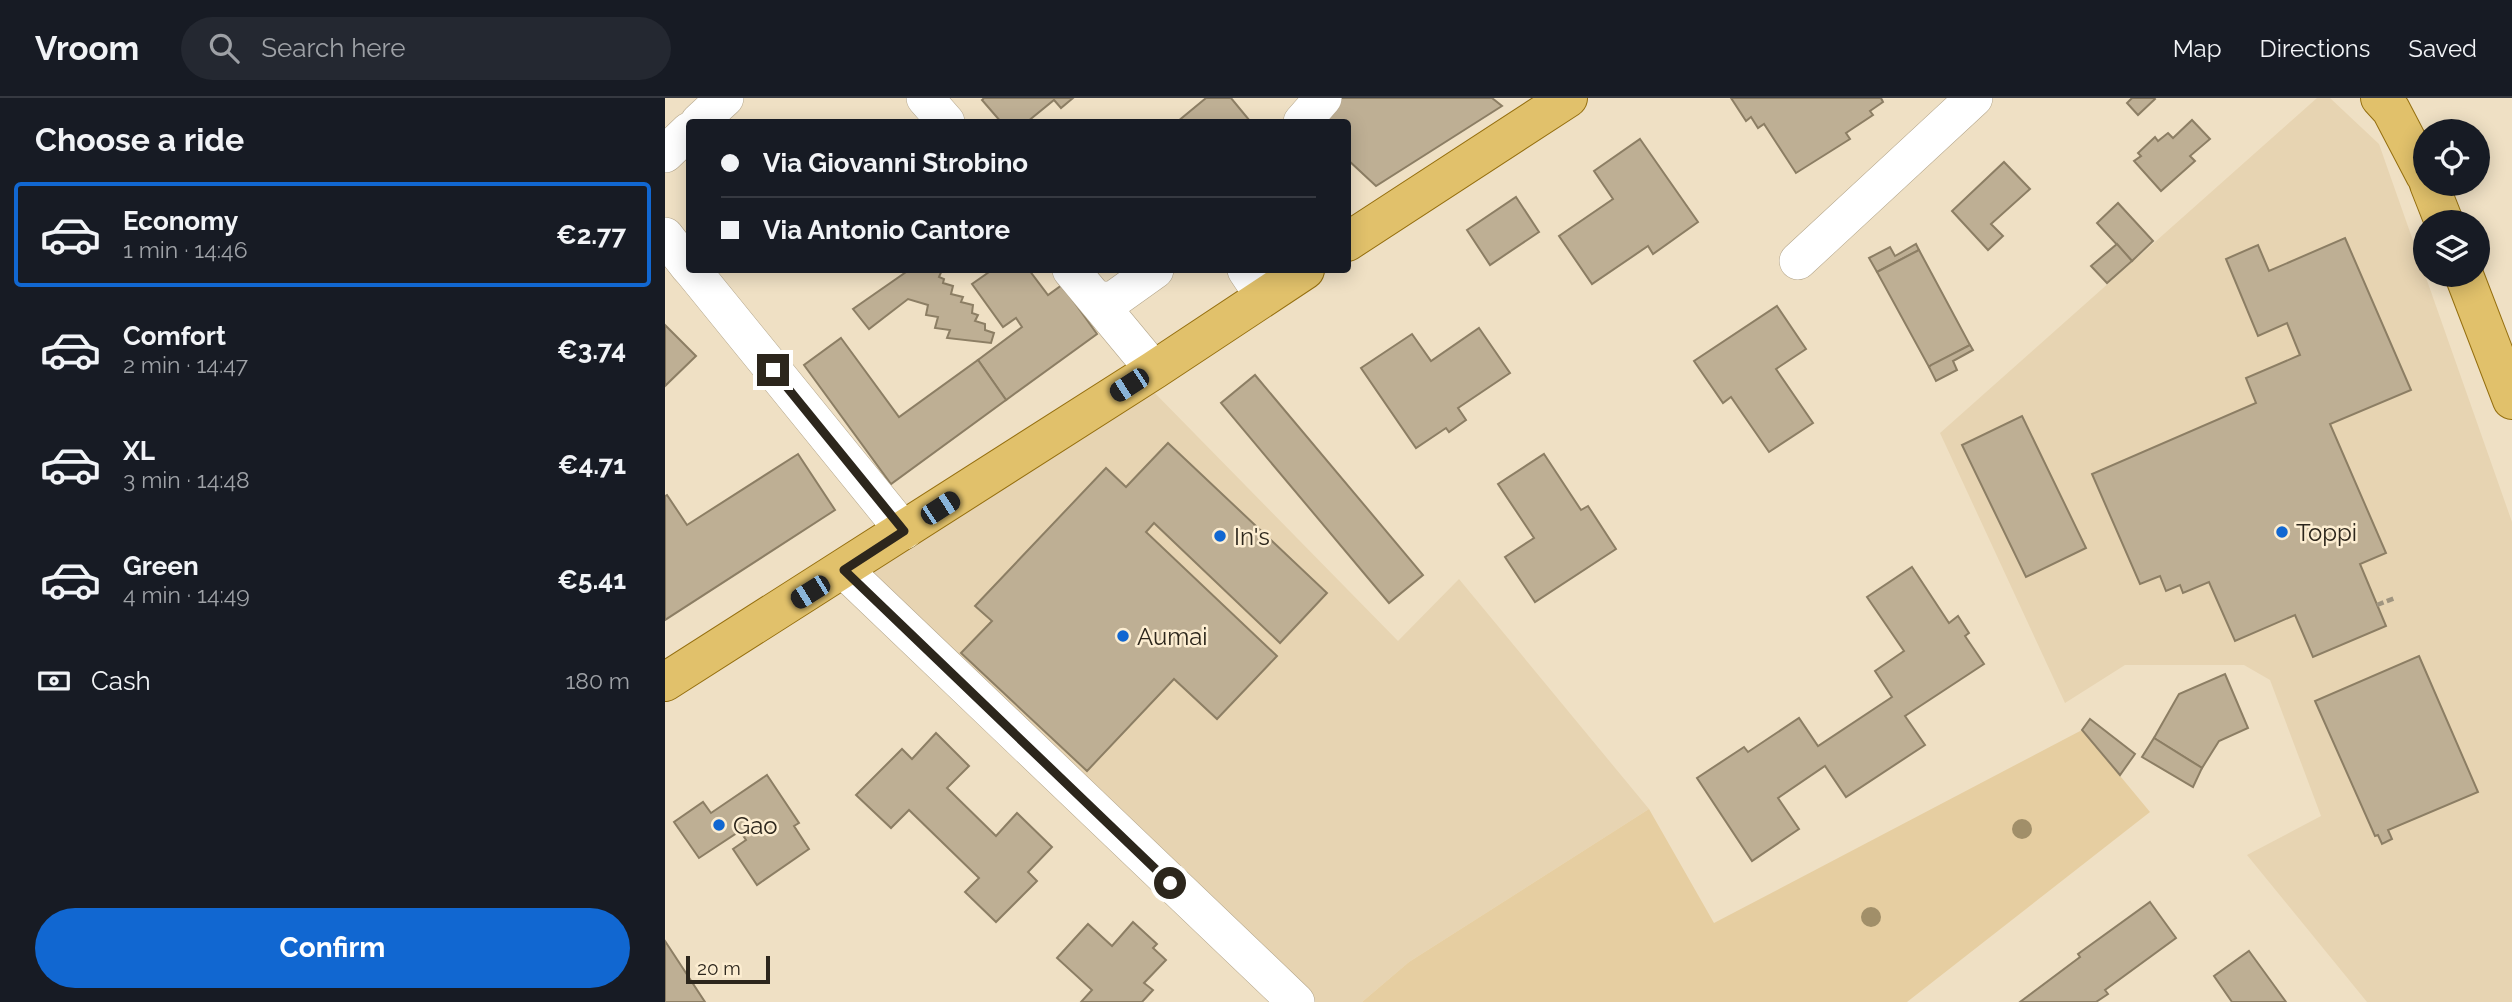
<!DOCTYPE html>
<meta charset="utf-8">
<style>
:root{--surface:#171b24;--page:#242831;--text:#f1f3f6;--muted:#9ea1a6;--line:#363941;--accent:#1167d1}
body{margin:0;font-family:Raleway,sans-serif;background:var(--page);color:var(--text);height:100vh;display:flex;flex-direction:column;font-size:26px;white-space:nowrap}
*{box-sizing:border-box;margin:0}
p{font-size:23px;color:var(--muted)}
.icon{flex:none;width:38px;height:38px;fill:none;stroke:currentColor;stroke-width:2;stroke-linecap:round;stroke-linejoin:round}
.map{position:relative;flex:1;overflow:hidden}
.details{display:flex;flex-direction:column;background:var(--surface);width:665px}
.details>*{flex:none}
.top-card{position:absolute;left:21px;top:21px;width:665px;height:154px;border-radius:7px;box-shadow:0 4px 18px #0003;display:grid;align-content:center;height:154px;padding:0 35px;background:var(--surface)}
.fabs{position:absolute;left:1748px;top:21px;display:grid;gap:14px}
.fabs a{display:grid;place-items:center;width:77px;height:77px;border-radius:50%;background:var(--surface);box-shadow:0 4px 18px #0003;font-size:35px}
.scale{position:absolute;left:21px;bottom:18px;width:84px;box-sizing:border-box;padding-left:7px;border:4px solid #2c261c;border-top:0;font-size:19px;line-height:24px;white-space:nowrap;color:#2c261c;-webkit-text-stroke:5px #fcedd1;paint-order:stroke}
.end{position:absolute;width:32px;height:32px;margin:-16px;border:9px solid #2c261c;background:#fff;box-shadow:0 0 0 4px #fff}
.from{border-radius:50%}
.car{position:absolute;width:21px;height:42px;margin:-21px -10px;border-radius:9px;box-shadow:0 0 5px 2px #0007;background:linear-gradient(#222 24%,#8ab4d8 0 40%,#222 0 76%,#8ab4d8 0 86%,#222 0)}
.top-card b{display:flex;align-items:center;gap:24px;height:66px;font-size:26px}
.top-card b+b{border-top:2px solid var(--line)}
.top-card i{width:18px;height:18px;background:var(--text)}
ul{padding:0;list-style:none}
li{display:flex;align-items:center;gap:21px;height:105px;margin:0 14px 10px;padding:0 21px;border:4px solid transparent;border-radius:7px}
li div{flex:1}
li b{display:block;font-size:26px}
li em{font-style:normal;font-weight:700}
li.current{border-color:var(--accent)}
li>.icon{width:63px;height:63px;stroke-width:1.5}
h2{padding:0 35px;font-size:32px;line-height:84px}
.pay{display:flex;align-items:center;gap:18px;height:77px;padding:0 35px;font-size:26px}
.pay p{margin-inline-start:auto}
.cta{display:flex;gap:14px;margin-top:auto;padding:14px 35px}
.cta a{flex:1;height:80px;border-radius:42px;background:var(--accent);color:#fff;font-size:28px;font-weight:700;line-height:80px;text-align:center}
header{display:flex;align-items:center;gap:42px;box-sizing:border-box;height:98px;padding:0 35px;background:var(--surface);border-bottom:2px solid var(--line)}
header strong{font-size:33px}
nav{display:flex;gap:38px;margin-inline-start:auto;font-size:24px}
.search{width:490px;height:63px;background:var(--page);display:flex;align-items:center;gap:18px;box-sizing:border-box;padding:0 24px;border-radius:38px;color:var(--muted);font-size:26px}
main{display:flex;flex:1;min-height:0}
.map>svg:first-child{display:block}
</style>
<header>
<strong>Vroom</strong>
<div class="search"><svg class="icon" aria-label="search" viewBox="0 0 24 24"><circle cx="10" cy="10" r="6"/><path d="M15 15l6 6"/></svg>Search here</div>
<nav><a>Map</a><a>Directions</a><a>Saved</a></nav>
</header>
<main>
<section class="details">
<h2>Choose a ride</h2>
<ul>
<li class="current"><svg class="icon" aria-label="car" viewBox="0 0 24 24"><path d="M5 17H2v-5l4-1 3-4h7l3 4 3 1v5h-3M9 17h6M6 11h13"/><circle cx="7" cy="17" r="2"/><circle cx="17" cy="17" r="2"/></svg><div><b>Economy</b><p>1 min · 14:46</p></div><em>€2.77</em></li>
<li><svg class="icon" aria-label="car" viewBox="0 0 24 24"><path d="M5 17H2v-5l4-1 3-4h7l3 4 3 1v5h-3M9 17h6M6 11h13"/><circle cx="7" cy="17" r="2"/><circle cx="17" cy="17" r="2"/></svg><div><b>Comfort</b><p>2 min · 14:47</p></div><em>€3.74</em></li>
<li><svg class="icon" aria-label="car" viewBox="0 0 24 24"><path d="M5 17H2v-5l4-1 3-4h7l3 4 3 1v5h-3M9 17h6M6 11h13"/><circle cx="7" cy="17" r="2"/><circle cx="17" cy="17" r="2"/></svg><div><b>XL</b><p>3 min · 14:48</p></div><em>€4.71</em></li>
<li><svg class="icon" aria-label="car" viewBox="0 0 24 24"><path d="M5 17H2v-5l4-1 3-4h7l3 4 3 1v5h-3M9 17h6M6 11h13"/><circle cx="7" cy="17" r="2"/><circle cx="17" cy="17" r="2"/></svg><div><b>Green</b><p>4 min · 14:49</p></div><em>€5.41</em></li>
</ul>
<div class="pay"><svg class="icon" aria-label="cash" viewBox="0 0 24 24"><path d="M3 7h18v10H3z"/><circle cx="12" cy="12" r="2"/></svg>Cash<p>180 m</p></div>
<div class="cta"><a>Confirm</a></div>
</section>
<div class="map">
<svg width="1847" height="904" viewBox="0 0 1847 904">
<rect width="100%" height="100%" fill="#efe0c4"/>
<g fill="#e7d4b2">
<path d="M1652,0H1665L1714,46L1847,424V904H1702L1582,757L1656,718L1605,582L1579,567H1460L1400,605L1275,335Z"/>
<path d="M480,285L733,543L794,481L984,711L744,864L697,904H641L187,475Z"/>
</g>
<path fill="#e6cea1" d="M1417,632L1485,714L1242,904H697L744,864L984,711L1049,825Z"/>
<g fill="#beaf94" stroke="#8c7e64" stroke-width="2">
<path d="M319,0H408L396,10L389,2L362,24H336L317,2Z"/>
<path d="M541,0H566L585,23L512,24Z"/>
<path d="M676,0H827L837,8L711,88L682,61V24H655Z"/>
<path d="M1066,0H1216L1218,4L1205,13L1208,17L1181,35L1185,41L1131,75L1099,26L1093,30L1086,19L1081,23Z"/>
<path d="M1467,0H1489L1490,1L1473,17L1462,5Z"/>
<path d="M1527,22L1545,41L1525,58L1530,63L1496,93L1469,63L1476,58L1473,55L1490,39L1493,43L1503,35L1508,40Z"/>
<path d="M975,41L1033,124L988,156L983,148L927,186L894,138L948,101L929,73Z"/>
<path d="M1339,64L1365,91L1326,126L1338,138L1323,152L1287,113Z"/>
<path d="M851,99L874,134L825,167L802,132Z"/>
<path d="M1453,105L1488,143L1467,163L1432,125Z"/>
<path d="M1680,140L1746,292L1665,326L1721,455L1695,466L1721,528L1648,559L1630,517L1570,543L1544,484L1518,495L1515,487L1501,493L1495,478L1475,486L1427,376L1591,305L1581,280L1635,257L1622,225L1593,238L1561,161L1593,147L1604,173Z"/>
<path d="M1251,146L1254,152L1212,174L1204,160L1225,149L1230,158Z"/>
<path d="M1452,146L1467,163L1442,185L1426,168Z"/>
<path d="M1254,152L1305,247L1264,269L1212,174Z"/>
<path d="M244,172H277L274,179L279,181L278,185L288,188L286,196L298,199L296,204L308,207L307,215L313,217L310,223L320,226V232L329,235L326,245L282,240L285,232L270,230L273,219L261,217L263,207L243,201L204,231L188,211Z"/>
<path d="M327,172H364L383,197L397,187L432,236L341,302L313,262L357,229L351,220L338,229L307,186Z"/>
<path d="M1112,208L1141,251L1111,271L1148,325L1104,354L1066,299L1058,305L1029,263Z"/>
<path d="M0,227L31,258L0,288Z"/>
<path d="M814,230L845,275L793,310L801,322L784,334L781,330L751,350L696,270L747,236L766,263Z"/>
<path d="M176,240L234,319L313,262L341,302L226,386L139,267Z"/>
<path d="M1305,247L1308,252L1288,263L1292,272L1271,283L1264,269L1266,267Z"/>
<path d="M590,277L758,477L724,505L556,305Z"/>
<path d="M1357,318L1421,450L1361,479L1297,347Z"/>
<path d="M503,345L662,495L615,545L489,425L481,434L612,558L552,621L509,581L422,673L296,555L327,523L310,508L441,370L461,389Z"/>
<path d="M133,356L170,412L0,522V398L2,397L22,427Z"/>
<path d="M879,356L916,412L923,408L951,451L870,504L840,459L869,440L833,386Z"/>
<path d="M1247,469L1284,525L1293,518L1304,535L1300,538L1319,566L1240,618L1260,647L1181,699L1160,668L1113,700L1134,731L1087,763L1032,680L1079,649L1083,654L1134,620L1153,648L1227,599L1210,573L1239,553L1202,499Z"/>
<path d="M1754,558L1813,694L1723,732L1727,741L1717,746L1713,737L1710,738L1650,603Z"/>
<path d="M1560,576L1583,630L1554,643L1537,670L1489,640L1514,596Z"/>
<path d="M1425,621L1470,656L1455,677L1417,632Z"/>
<path d="M271,635L304,668L282,690L331,738L352,715L387,749L363,774L372,783L331,824L300,794L314,780L244,712L226,730L191,697L237,651L247,661Z"/>
<path d="M1489,640L1537,670L1528,689L1477,659Z"/>
<path d="M102,677L134,725L129,728L144,751L92,787L68,751L81,742L75,733L34,760L9,724L38,704L46,715Z"/>
<path d="M1485,804L1511,840L1440,892L1443,896L1431,904H1355L1415,859L1413,856Z"/>
<path d="M468,824L492,846L488,850L501,862L479,885L488,892L477,904H416L427,892L392,860L423,826L447,848Z"/>
<path d="M0,843L40,904H0Z"/>
<path d="M1584,853L1608,886L1621,904H1567L1549,878Z"/>
</g>
<g fill="none" stroke-linecap="round" stroke-linejoin="round">
<g stroke="#b4a68b" stroke-width="38">
<g id="minor">
<path d="M260,0L281,24"/>
<path d="M34,24L60,0"/>
<path d="M637,24L658,0"/>
<path d="M0,56L24,33"/>
<path d="M0,138L24,169"/>
<path d="M1133,163L1309,0"/>
<path d="M27,172L239,433"/>
<path d="M406,172L489,272"/>
<path d="M581,172L599,199"/>
<path d="M432,202H448L490,172"/>
<path d="M179,472L631,904"/>
</g>
</g>
<g stroke="#956f0f" stroke-width="40">
<g id="major">
<path d="M1715,0L1726,12L1760,77"/>
<path d="M1764,86L1779,124"/>
<path d="M682,144L903,0"/>
<path d="M1799,177L1847,302"/>
<path d="M0,584L489,272L640,172"/>
</g>
</g>
<path stroke="#a09580" stroke-width="4.5" stroke-dasharray="7 3.5" stroke-linecap="butt" d="M1712,507L1730,500"/>
<use href="#minor" stroke="#fff" stroke-width="37"/>
<use href="#major" stroke="#e1c16b" stroke-width="38"/>
</g>
<g fill="#a18f69">
<circle cx="1357" cy="731" r="10"/>
<circle cx="1206" cy="819" r="10"/>
</g>
<g fill="none" stroke-linecap="round" stroke-linejoin="round">
<path stroke="#2c261c" stroke-width="9" d="M108,272L239,433L179,472L505,785"/>
</g>
<g fill="#1167d1" stroke="#fcedd1" stroke-width="2.5">
<circle cx="1617" cy="434" r="7"/>
<circle cx="555" cy="438" r="7"/>
<circle cx="458" cy="538" r="7"/>
<circle cx="54" cy="727" r="7"/>
</g>
<g text-anchor="middle" dominant-baseline="central" stroke-width="5" stroke-linejoin="round" paint-order="stroke">
<g font-size="24" fill="#2c261c" stroke="#fcedd1" text-anchor="start">
<text x="1631" y="434">Toppi</text>
<text x="569" y="438">In's</text>
<text x="472" y="538">Aumai</text>
<text x="68" y="727">Gao</text>
</g>
</g>
</svg>
<div class="fabs">
<a><svg class="icon" aria-label="locate" viewBox="0 0 24 24"><circle cx="12" cy="12" r="6"/><path d="M12 2v4M12 18v4M2 12h4M18 12h4"/></svg></a>
<a><svg class="icon" aria-label="layers" viewBox="0 0 24 24"><path d="M12 4l9 5-9 5-9-5zM3 14l9 5 9-5"/></svg></a>
</div>
<div class="scale">20 m</div>
<i class="end from" style="left:505px;top:785px"></i>
<i class="end" style="left:108px;top:272px"></i>
<i class="car" style="left:464px;top:287px;rotate:237deg"></i>
<i class="car" style="left:275px;top:410px;rotate:57deg"></i>
<i class="car" style="left:145px;top:494px;rotate:238deg"></i>
<div class="top-card">
<b><i class="from"></i>Via Giovanni Strobino</b>
<b><i></i>Via Antonio Cantore</b>
</div>
</div>
</main>
